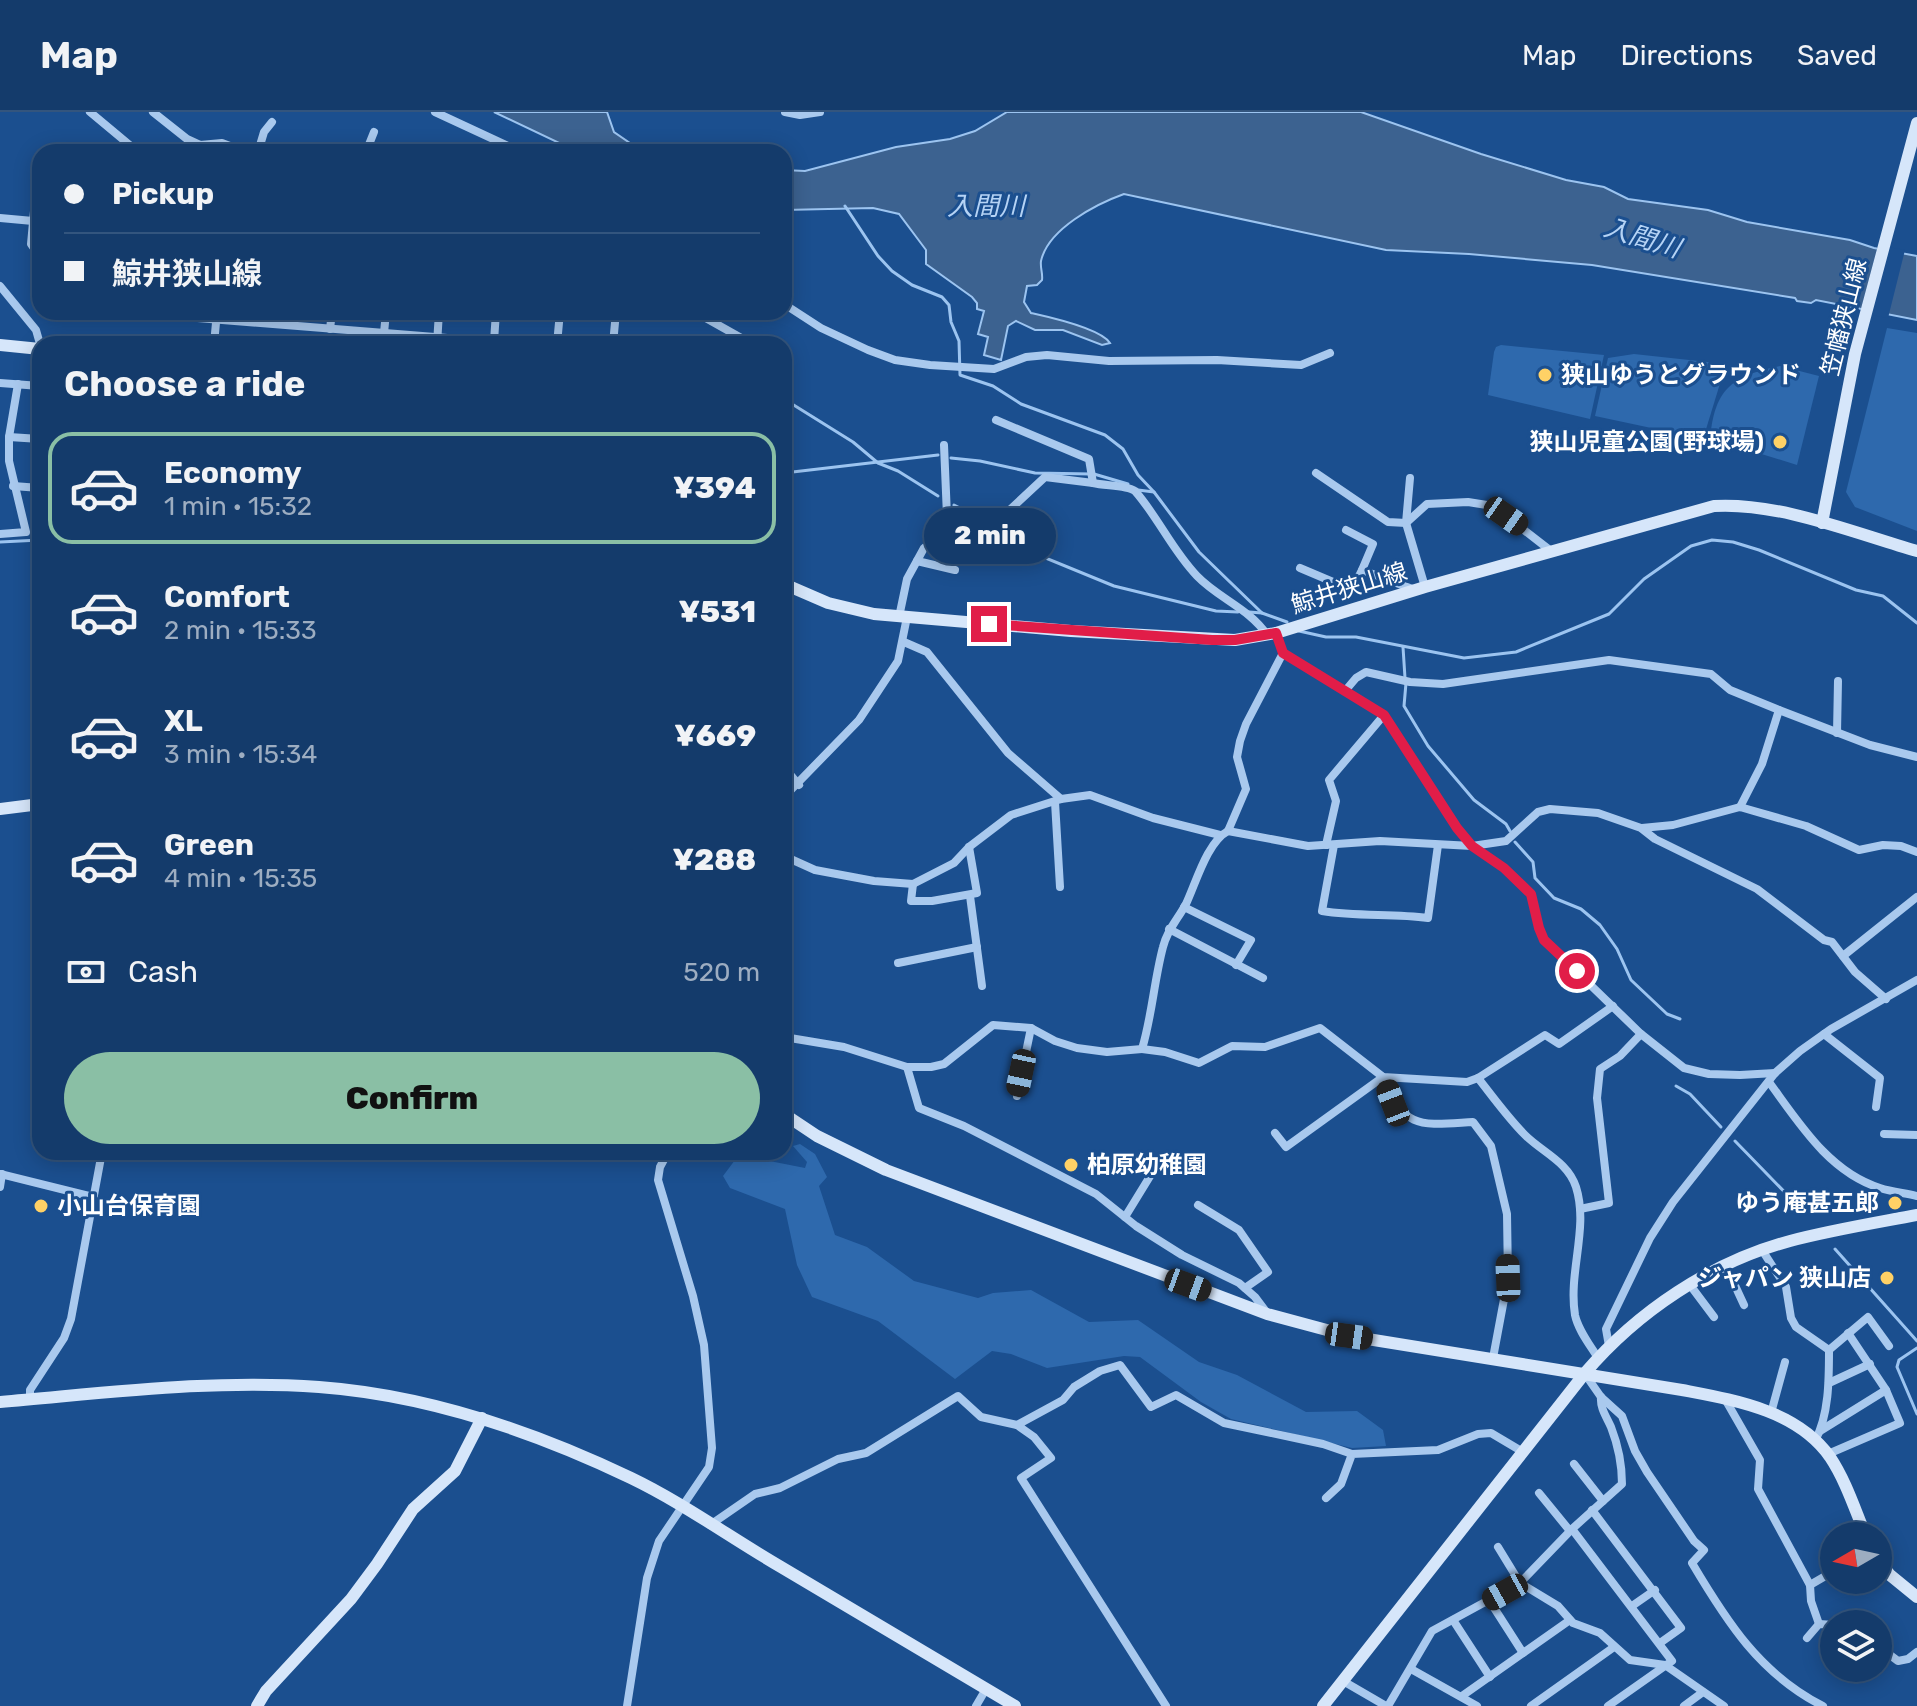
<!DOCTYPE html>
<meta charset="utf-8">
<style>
:root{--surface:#143b6b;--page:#1d4271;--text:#f1f3f6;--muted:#9dadc1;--line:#33557e;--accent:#8abfa5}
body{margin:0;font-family:Rubik,"Noto Sans JP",sans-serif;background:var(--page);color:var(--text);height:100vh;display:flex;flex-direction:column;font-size:30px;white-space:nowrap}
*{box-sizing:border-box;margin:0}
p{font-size:26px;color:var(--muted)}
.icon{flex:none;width:44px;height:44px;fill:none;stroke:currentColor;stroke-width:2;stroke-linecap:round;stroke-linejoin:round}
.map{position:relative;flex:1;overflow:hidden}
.details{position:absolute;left:32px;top:224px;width:760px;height:824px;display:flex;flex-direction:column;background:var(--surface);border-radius:24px;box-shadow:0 4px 20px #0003,0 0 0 2px var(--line)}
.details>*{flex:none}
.hud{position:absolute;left:32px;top:32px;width:760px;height:176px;border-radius:24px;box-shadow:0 4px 20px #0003,0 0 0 2px var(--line);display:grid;align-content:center;height:176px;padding:0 32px;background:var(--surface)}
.needle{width:52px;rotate:261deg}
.buttons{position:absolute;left:1820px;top:1410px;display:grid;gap:16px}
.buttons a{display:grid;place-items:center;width:72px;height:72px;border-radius:50%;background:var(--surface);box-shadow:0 4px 20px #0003,0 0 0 2px var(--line);font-size:40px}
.end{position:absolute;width:36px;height:36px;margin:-18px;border:10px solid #e11d48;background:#fff;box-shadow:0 0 0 4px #fff}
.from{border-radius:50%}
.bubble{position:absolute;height:56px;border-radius:28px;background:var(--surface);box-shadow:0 4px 20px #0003,0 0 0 2px var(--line);font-size:26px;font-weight:800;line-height:56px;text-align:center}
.car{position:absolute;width:24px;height:48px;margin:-24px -12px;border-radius:10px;box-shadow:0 0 6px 2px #0007;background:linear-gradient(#222 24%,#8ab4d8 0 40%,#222 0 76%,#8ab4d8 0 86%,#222 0)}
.hud b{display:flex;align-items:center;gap:28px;height:76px;font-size:30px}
.hud b+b{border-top:2px solid var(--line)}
.hud i{width:20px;height:20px;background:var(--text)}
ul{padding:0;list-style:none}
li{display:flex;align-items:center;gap:24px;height:112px;margin:0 16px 12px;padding:0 16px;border:4px solid transparent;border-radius:24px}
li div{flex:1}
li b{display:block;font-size:30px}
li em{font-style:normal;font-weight:800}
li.current{border-color:var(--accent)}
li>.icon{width:72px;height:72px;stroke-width:1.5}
h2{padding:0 32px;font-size:36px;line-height:96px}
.pay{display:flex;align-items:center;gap:20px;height:88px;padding:0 32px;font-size:30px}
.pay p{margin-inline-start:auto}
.cta{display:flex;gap:16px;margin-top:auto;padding:16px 32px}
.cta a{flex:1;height:92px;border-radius:48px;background:var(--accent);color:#111;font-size:32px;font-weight:800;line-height:92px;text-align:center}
header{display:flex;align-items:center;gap:48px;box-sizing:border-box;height:112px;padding:0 40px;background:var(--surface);border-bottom:2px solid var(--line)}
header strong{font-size:38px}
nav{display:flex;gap:44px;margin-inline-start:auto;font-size:28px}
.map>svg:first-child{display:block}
</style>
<header>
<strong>Map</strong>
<nav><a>Map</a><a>Directions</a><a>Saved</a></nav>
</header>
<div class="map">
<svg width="1917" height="1594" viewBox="0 0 1917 1594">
<rect width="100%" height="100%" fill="#1b4f8f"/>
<g fill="#2e69ad">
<path d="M1887,216L1917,221V419L1855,395L1846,380Z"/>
<path d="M1501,233L1604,243L1590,307L1488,283L1494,240L1496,235Z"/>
<path d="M1634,242L1726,252L1703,327L1595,304L1608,246Z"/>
<path d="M1780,254L1819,264L1797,353L1710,326C1715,275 1733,264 1780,254Z"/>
<path d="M800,1032L815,1042L827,1065L819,1074L835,1123L867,1135L914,1169L978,1186L993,1181L1031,1178L1089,1210L1138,1208L1199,1250L1237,1263L1306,1300L1357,1299L1383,1318L1386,1334L1352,1336L1231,1307L1201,1290L1140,1245L1124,1244L1047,1256L1011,1242L992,1239L955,1267L878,1209L812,1185L797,1153L785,1097L730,1076L723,1064L735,1048L755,1046L805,1056L807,1050L793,1034Z"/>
</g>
<g fill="#3c6290" stroke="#9cc4f0" stroke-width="2">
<path d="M494,0H607L614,20L643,40H578Z"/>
<path d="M1007,0H1361L1481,42L1566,68L1604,75L1628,87L1708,98L1747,110L1850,128L1874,136L1917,144V208L1816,188L1811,191L1797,189L1795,186L1592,153L1469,142L1386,138L1124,82C1096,92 1048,117 1041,149C1040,156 1043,161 1042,168L1037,173L1027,174L1024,190L1031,201C1049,205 1100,216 1110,231L1102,233L1063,218H1035L1016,209L1008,214L1001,248L984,243L988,225L978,222L984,199L977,197V191L972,185L926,152V138L899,102L873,96L784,98V58L805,59L896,35L950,27L975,19Z"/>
</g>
<path fill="#1b4f8f" d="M1878,133L1905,138L1888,206L1860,201Z"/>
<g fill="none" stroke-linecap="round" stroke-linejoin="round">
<g stroke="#9cc4f0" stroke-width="3">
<path d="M845,94L878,144L892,159L912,173L942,185L949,193L951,210L959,229L960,263L993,274L1021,292L1105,323L1123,337L1138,363L1154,380L1199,440L1262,501"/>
<path d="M784,287L853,330L878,351L898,359L938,384"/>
<path d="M951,346L980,349L1035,361L1091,362"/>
<path d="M784,361L938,343"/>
<path d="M1094,362L1128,372"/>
<path d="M1138,378L1154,380"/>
<path d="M954,393L975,404L992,424L1114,474L1216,499L1238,500"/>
<path d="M0,430L40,428"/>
<path d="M1249,500L1262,501L1287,510"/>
<path d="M1299,519L1326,525H1356L1464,546L1516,540L1609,502L1644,467L1691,434L1712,428L1733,430L1759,438L1856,478L1883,484L1917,511"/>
<path d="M1403,535L1405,566"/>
<path d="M1406,571L1404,594L1428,634L1474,688L1506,712L1510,719"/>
<path d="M1515,730L1533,750L1535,766L1554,786L1581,797L1600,813L1617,837L1631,868L1667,902L1680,907"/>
<path d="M1676,974L1690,982L1721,1015"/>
<path d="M1735,1029L1804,1100"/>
<path d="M1835,1137L1917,1229"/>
<path d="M1917,1236L1899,1248L1897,1255L1917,1302"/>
</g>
<g stroke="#a9c9ee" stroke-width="8">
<path d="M90,0L138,40"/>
<path d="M153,0L187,27L200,33L222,31L246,40"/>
<path d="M435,0L521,40"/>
<path d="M785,0L800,3L820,0"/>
<path d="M258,40L264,20L272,10"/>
<path d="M366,40L374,20"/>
<path d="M40,56L38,55L31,132L40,145"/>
<path d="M0,106L33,109"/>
<path d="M0,174L36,218L40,232"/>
<path d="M784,192L821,216L868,238L895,248L930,253L994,257L1026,245L1047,243L1109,249L1217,248L1301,253L1330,241"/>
<path d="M123,200L523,232"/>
<path d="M695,200L752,232"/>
<path d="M276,212L277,200"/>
<path d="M330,217L332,200"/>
<path d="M384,221L386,200"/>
<path d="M494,229L496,200"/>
<path d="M214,232L217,200"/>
<path d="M437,232L439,200"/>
<path d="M557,232L560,200"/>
<path d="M613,232L616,200"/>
<path d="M0,271L40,274"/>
<path d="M996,308L1089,347L1093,371C1105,374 1127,373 1135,379C1158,405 1172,438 1197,464C1218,486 1250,497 1267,523"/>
<path d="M9,325L40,327"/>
<path d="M1316,361L1388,410L1406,411L1427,392L1468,390L1493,394L1551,439"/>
<path d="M1410,366L1406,411L1425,475"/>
<path d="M13,374L40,376"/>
<path d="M1001,406L1045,365L1093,371"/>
<path d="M1346,418L1373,432L1362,458L1415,478"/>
<path d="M0,422L26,420L9,349V325L18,272"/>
<path d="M917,449L955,458"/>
<path d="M1300,456L1352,478L1362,458"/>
<path d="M899,505L907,467L924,436L936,426L947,404L944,333"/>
<path d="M1276,521L1283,541L1384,603L1457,716L1472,734L1504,756L1531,782L1539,816L1544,828L1641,922L1684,956L1709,962L1740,963L1775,961"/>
<path d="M784,530L785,533"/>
<path d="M904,530L927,540L1008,641L1061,687"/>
<path d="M1345,579L1356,566L1366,560L1410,570L1443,572L1609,548L1711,562L1730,578L1779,598L1870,633L1917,645"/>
<path d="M1837,621L1838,569"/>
<path d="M784,655L799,673"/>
<path d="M784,685L859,608L898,549L907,505"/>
<path d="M1055,690L1060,775"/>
<path d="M1740,695L1762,652L1779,598"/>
<path d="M1642,716L1673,713L1740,695L1806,714L1859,738L1883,733L1901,734L1917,740"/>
<path d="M1228,719L1308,734L1380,729L1472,734L1506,729L1538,700L1550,697L1598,701L1641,716L1655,727L1757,777L1824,828L1832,830L1855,860L1886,887"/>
<path d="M1326,733L1336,689L1329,668L1384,603"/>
<path d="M1334,733L1322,799C1358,805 1393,801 1428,806L1438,733"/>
<path d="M784,744L815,758L874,769L913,772L954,751L969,735L1011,703L1061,687L1090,683L1153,706L1220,723"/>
<path d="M913,772L911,789H932L977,781L969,735"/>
<path d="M970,784L982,874"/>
<path d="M1184,795L1251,828L1236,853"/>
<path d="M1169,817L1263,866"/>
<path d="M1843,844L1917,785"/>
<path d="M898,851L977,835"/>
<path d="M1824,922L1880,966L1876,995"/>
<path d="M784,925L844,935L907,955H931L944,952L993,913L1031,916L1055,929L1077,936L1107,940L1142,937C1152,904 1154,869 1163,835C1167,818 1178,807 1186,792C1196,771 1207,730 1228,719L1246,677L1237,645L1240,629L1246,612L1283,541"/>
<path d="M1142,937L1165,940L1199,951L1232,934L1265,935L1320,916L1383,965L1467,970L1478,966L1545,923L1559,932L1613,894"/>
<path d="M907,955L919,996L964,1014L1096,1082L1136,1114L1182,1143L1239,1171L1255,1185L1267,1201"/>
<path d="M1478,966C1493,985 1508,1006 1525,1023C1542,1040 1568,1050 1576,1075C1589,1116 1568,1160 1575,1203C1578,1218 1590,1233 1598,1246"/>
<path d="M1769,970C1799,1011 1829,1060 1880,1076C1892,1080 1905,1081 1917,1084"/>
<path d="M1017,984L1031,916"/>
<path d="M1275,1021L1286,1035L1383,965C1404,1019 1422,1013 1473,1010L1491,1034L1507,1102L1508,1166L1493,1246"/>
<path d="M1884,1022L1917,1023"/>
<path d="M0,1062L93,1085"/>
<path d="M0,1075L2,1062"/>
<path d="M1198,1093L1239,1118L1268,1160L1245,1176"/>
<path d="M1580,1097L1609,1091L1597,986L1600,957L1620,944L1641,922"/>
<path d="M1125,1105L1160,1048"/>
<path d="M1762,1138L1786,1175L1791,1206L1796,1215L1829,1238C1829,1268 1829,1303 1815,1329"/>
<path d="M1726,1154L1744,1193"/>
<path d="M1690,1173L1714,1205"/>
<path d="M1609,1234L1606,1217L1650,1126L1673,1090L1775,961L1800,939L1831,917L1917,868"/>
<path d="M1829,1238L1868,1205L1889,1234"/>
<path d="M1585,1262L1601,1285L1622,1304L1635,1339L1647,1360L1694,1429L1704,1438L1692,1451C1727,1510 1760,1562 1823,1594"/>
<path d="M1829,1271L1870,1252"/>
<path d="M30,1287V1278L64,1226L71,1207L102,1040"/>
<path d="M1725,1287L1760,1348L1758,1377L1810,1473L1811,1489L1819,1512"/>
<path d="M1771,1301L1785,1250"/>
<path d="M1820,1319L1886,1278"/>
<path d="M1828,1342L1900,1311L1886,1278L1848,1221"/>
<path d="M1574,1352L1603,1389"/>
<path d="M1539,1381L1570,1419"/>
<path d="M1326,1386L1341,1372L1352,1342L1438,1338L1478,1322L1491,1321L1523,1340"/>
<path d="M1592,1398L1681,1516L1660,1531"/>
<path d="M710,1413L755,1382L780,1376L838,1347L866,1341L958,1284L981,1305L1017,1313"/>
<path d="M1572,1417L1672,1549L1608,1594"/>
<path d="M1498,1435L1520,1471L1558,1494L1573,1511L1600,1521L1630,1548L1665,1553L1724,1594"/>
<path d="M1810,1473L1834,1459"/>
<path d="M1489,1488L1523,1541"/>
<path d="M1632,1494L1655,1478"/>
<path d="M1453,1508L1490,1565"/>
<path d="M1807,1526L1819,1512L1834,1513"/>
<path d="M1878,1534L1898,1549L1908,1547L1917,1540"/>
<path d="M1411,1557L1477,1594"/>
<path d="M1343,1569L1386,1594"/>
<path d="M1462,1584L1570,1508"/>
<path d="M627,1594L647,1466L659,1429L709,1355L712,1336L704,1233L693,1184L658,1068L660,1055L668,1040"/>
<path d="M976,1594L986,1577"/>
<path d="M1166,1594L1021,1366L1051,1346L1034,1325L1017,1313L1063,1288L1074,1275L1100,1259L1120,1253L1151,1295L1176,1283L1224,1311L1323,1332L1352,1342"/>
<path d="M1388,1594L1432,1519L1520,1471L1572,1417L1622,1372C1622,1353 1618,1333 1611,1315C1606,1304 1600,1296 1601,1285"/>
<path d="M1531,1594L1614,1535"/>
<path d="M1684,1594L1703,1580"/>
</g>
<g stroke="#d6e6fa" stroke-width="12">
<path d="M0,233L40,237"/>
<path d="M1822,411L1855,242L1917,11"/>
<path d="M784,472L828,491L874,502L1071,519L1235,528L1276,521L1425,475L1714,394C1779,390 1854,421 1917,439"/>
<path d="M0,697L40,692"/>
<path d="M784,1002L817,1024L886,1058L1267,1202L1349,1224L1682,1278C1734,1288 1797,1298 1830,1345C1846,1369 1855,1398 1866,1424"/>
<path d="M0,1290C107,1281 212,1267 319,1275C427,1283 533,1319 631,1366C683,1391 731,1426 781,1455C859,1501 937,1547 1015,1594"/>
<path d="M1878,1447L1890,1463L1917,1485"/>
<path d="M257,1594L266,1579L351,1487L377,1452L413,1397L455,1359L482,1306"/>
<path d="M1323,1594L1585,1261C1637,1200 1711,1150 1790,1129C1832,1118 1875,1111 1917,1103"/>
</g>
</g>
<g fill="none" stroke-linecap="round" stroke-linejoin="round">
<path stroke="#e11d48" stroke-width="10" d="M989,512L1212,528H1235L1276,521L1283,541L1384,603L1457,716L1472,734L1504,756L1531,782L1539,816L1544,828L1577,859"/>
</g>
<g fill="#ffd166" stroke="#1b4f8f" stroke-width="3">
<circle cx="1545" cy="263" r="8"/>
<circle cx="1780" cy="330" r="8"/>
<circle cx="1071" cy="1053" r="8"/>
<circle cx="1895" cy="1091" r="8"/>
<circle cx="41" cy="1094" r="8"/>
<circle cx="1887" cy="1166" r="8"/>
</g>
<g text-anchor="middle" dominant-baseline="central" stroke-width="6" stroke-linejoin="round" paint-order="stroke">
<g font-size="24" fill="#fff" stroke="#1b4f8f">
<text transform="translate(1844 205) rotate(-76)">笠幡狭山線</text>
<text transform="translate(1349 476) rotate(-17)">鯨井狭山線</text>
</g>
<g font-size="24" font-weight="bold" fill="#fff" stroke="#1b4f8f" text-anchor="start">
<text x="1561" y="263">狭山ゆうとグラウンド</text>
<text x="1764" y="330" text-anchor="end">狭山児童公園(野球場)</text>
<text x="1087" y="1053">柏原幼稚園</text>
<text x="1879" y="1091" text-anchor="end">ゆう庵甚五郎</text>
<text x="57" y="1094">小山台保育園</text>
<text x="1871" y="1166" text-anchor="end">ジャパン 狭山店</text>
</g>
<g font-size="26" font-style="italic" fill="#b5d3f5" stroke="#1b4f8f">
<text x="986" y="94">入間川</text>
<text transform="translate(1642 126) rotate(17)">入間川</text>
</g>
</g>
</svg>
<div class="buttons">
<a><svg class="needle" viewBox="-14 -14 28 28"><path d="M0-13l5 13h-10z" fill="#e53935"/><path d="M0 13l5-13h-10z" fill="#9dadc1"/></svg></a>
<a><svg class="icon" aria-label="layers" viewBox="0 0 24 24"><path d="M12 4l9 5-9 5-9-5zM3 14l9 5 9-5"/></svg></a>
</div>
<i class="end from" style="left:1577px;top:859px"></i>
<i class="end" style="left:989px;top:512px"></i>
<div class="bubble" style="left:924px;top:396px;width:132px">2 min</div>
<i class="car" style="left:1506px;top:404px;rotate:125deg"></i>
<i class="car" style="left:1021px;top:961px;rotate:192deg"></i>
<i class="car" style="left:1393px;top:991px;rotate:339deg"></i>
<i class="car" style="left:1508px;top:1166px;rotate:358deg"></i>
<i class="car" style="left:1188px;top:1173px;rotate:110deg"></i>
<i class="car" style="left:1349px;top:1224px;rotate:98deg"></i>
<i class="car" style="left:1505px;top:1480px;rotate:241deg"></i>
<div class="hud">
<b><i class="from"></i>Pickup</b>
<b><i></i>鯨井狭山線</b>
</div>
<section class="details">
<h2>Choose a ride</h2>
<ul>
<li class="current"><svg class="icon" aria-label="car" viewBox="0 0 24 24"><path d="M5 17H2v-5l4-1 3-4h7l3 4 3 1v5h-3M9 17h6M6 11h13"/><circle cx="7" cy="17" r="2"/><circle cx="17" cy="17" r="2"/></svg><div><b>Economy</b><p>1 min · 15:32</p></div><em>¥394</em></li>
<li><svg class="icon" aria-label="car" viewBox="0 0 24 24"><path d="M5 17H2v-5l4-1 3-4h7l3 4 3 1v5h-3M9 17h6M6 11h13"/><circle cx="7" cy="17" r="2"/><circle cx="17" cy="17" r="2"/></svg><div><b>Comfort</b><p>2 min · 15:33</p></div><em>¥531</em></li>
<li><svg class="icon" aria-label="car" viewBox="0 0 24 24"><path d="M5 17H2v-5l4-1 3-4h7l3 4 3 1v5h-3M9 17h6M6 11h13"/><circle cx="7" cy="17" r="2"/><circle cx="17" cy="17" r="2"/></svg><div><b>XL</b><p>3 min · 15:34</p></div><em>¥669</em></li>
<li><svg class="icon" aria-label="car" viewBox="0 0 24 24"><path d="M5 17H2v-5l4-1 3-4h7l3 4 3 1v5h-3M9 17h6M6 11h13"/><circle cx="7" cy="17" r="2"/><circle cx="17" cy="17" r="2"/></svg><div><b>Green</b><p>4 min · 15:35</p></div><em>¥288</em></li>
</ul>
<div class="pay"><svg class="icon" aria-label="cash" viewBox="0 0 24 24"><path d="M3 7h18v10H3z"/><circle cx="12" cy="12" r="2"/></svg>Cash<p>520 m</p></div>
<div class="cta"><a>Confirm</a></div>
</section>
</div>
